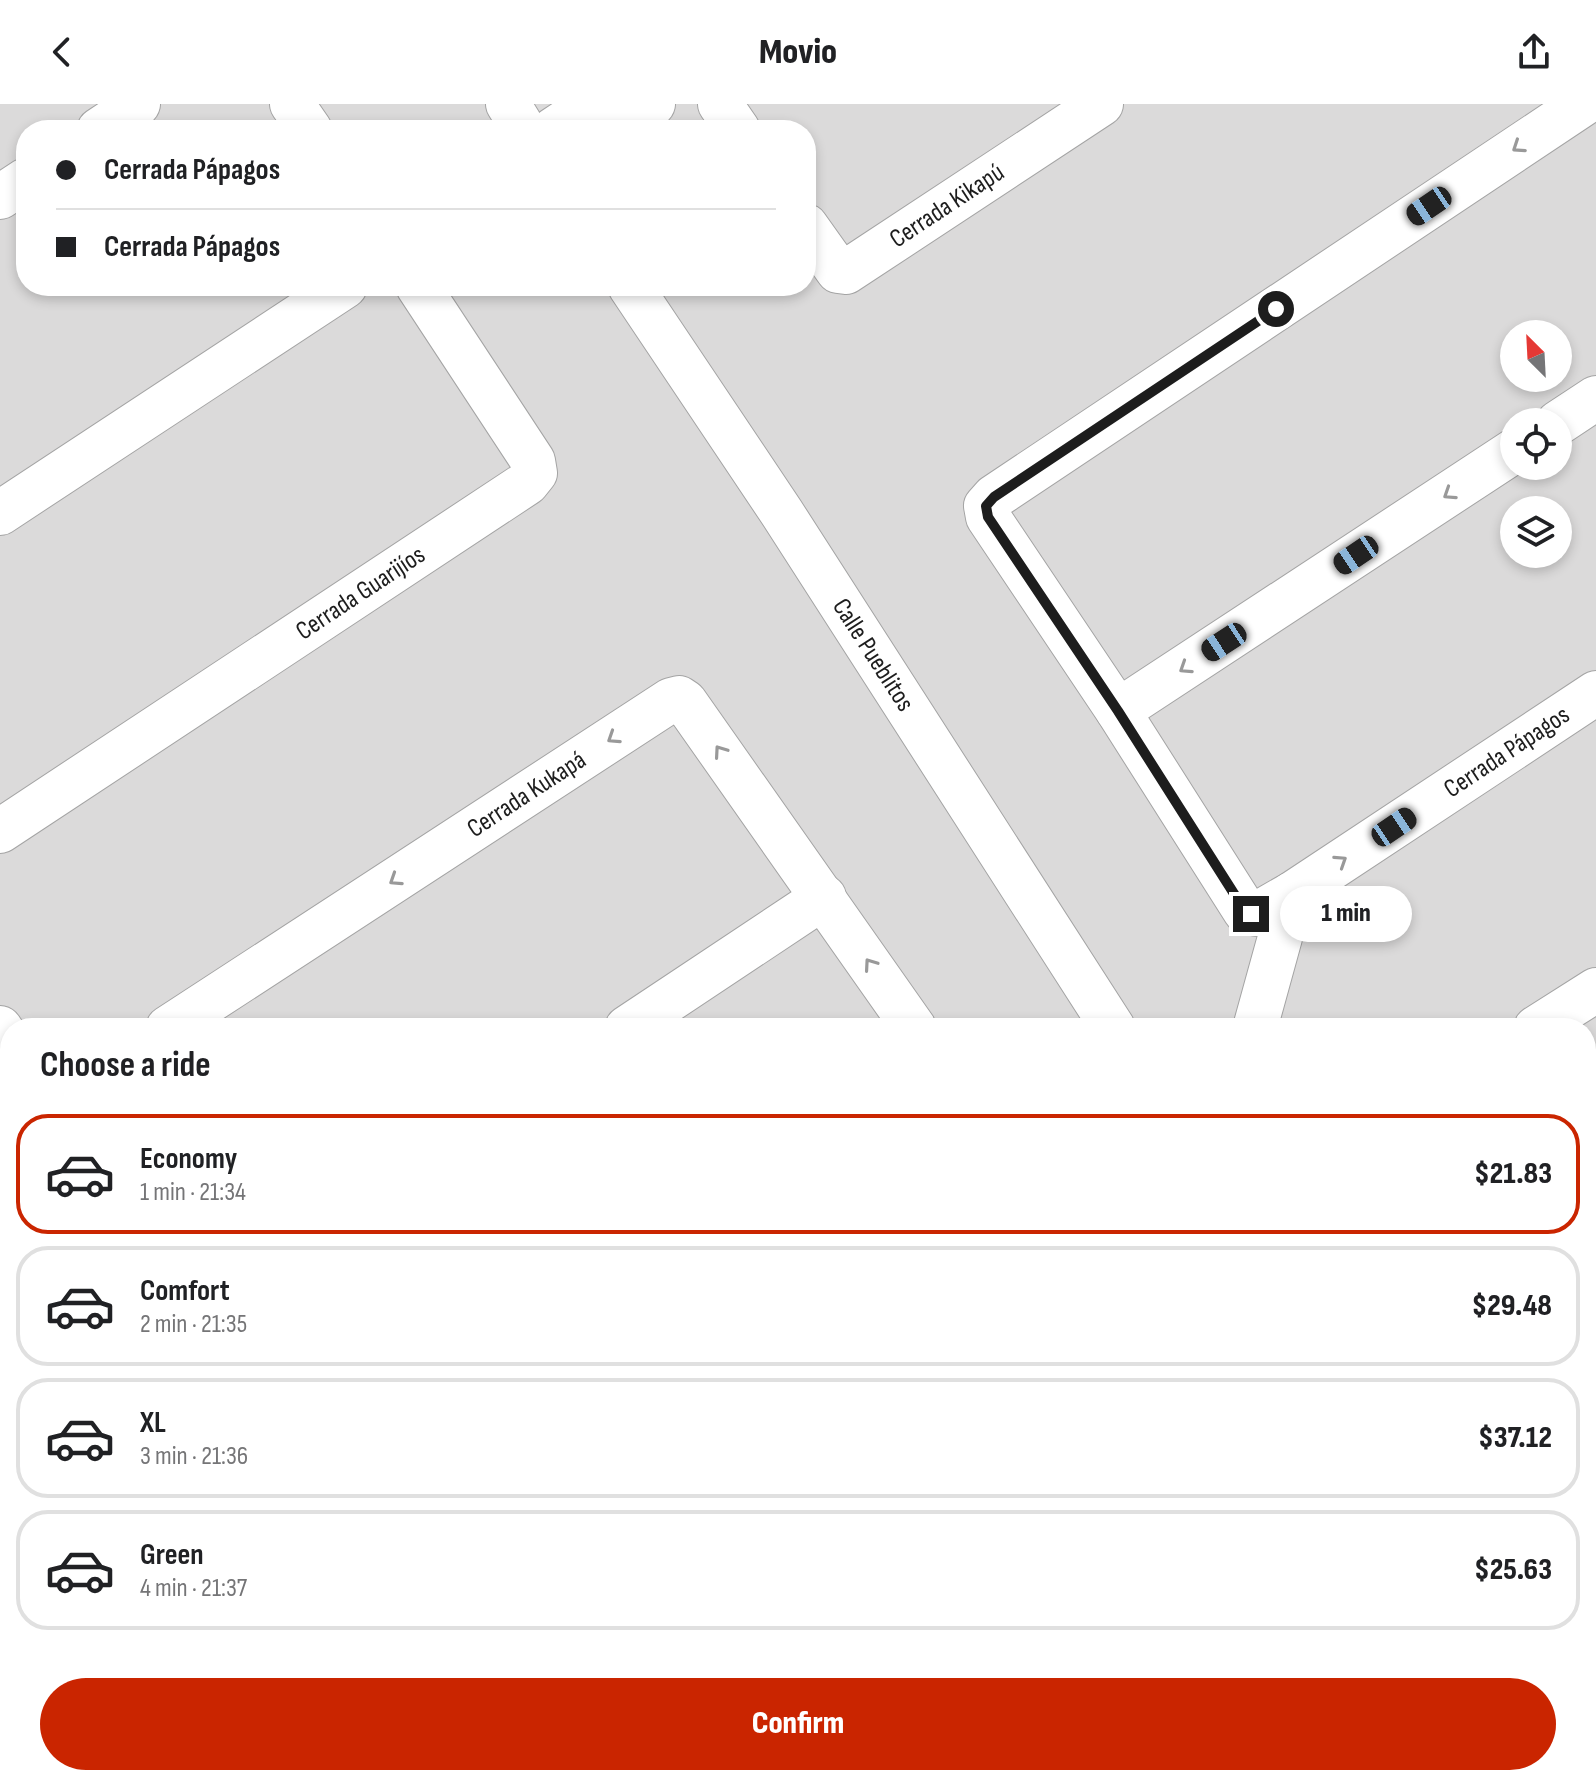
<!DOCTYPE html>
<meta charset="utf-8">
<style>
:root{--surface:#fff;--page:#f2f2f2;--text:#202124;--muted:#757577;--line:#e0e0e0;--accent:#ca2500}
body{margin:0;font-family:"Sofia Sans Condensed",sans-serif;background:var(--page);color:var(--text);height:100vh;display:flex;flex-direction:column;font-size:30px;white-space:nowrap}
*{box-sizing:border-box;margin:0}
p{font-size:26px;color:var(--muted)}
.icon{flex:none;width:44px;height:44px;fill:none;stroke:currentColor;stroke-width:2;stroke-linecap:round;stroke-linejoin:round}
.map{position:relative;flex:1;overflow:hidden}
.details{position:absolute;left:0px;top:914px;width:1596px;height:768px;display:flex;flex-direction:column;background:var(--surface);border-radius:32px 32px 0 0;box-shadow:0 4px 12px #0003}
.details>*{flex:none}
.top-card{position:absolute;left:16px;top:16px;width:800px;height:176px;border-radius:32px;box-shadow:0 4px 12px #0003;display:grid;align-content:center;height:176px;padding:0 40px;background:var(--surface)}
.needle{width:52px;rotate:336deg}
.tools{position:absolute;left:1500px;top:216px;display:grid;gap:16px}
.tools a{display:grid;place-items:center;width:72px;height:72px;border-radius:50%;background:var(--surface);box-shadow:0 4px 12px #0003;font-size:40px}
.end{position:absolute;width:36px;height:36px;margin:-18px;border:10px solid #1d1d1d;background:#fff;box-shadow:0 0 0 4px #fff}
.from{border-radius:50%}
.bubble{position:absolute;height:56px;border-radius:28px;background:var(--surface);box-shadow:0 4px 12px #0003;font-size:26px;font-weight:800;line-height:56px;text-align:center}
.car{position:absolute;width:24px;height:48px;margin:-24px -12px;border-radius:10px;box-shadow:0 0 6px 2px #0007;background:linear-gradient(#222 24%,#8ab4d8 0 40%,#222 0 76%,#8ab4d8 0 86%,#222 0)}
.top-card b{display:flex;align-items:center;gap:28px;height:76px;font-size:30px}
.top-card b+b{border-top:2px solid var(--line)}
.top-card i{width:20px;height:20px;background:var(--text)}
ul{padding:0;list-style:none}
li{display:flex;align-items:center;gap:24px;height:120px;margin:0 16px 12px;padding:0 24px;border:4px solid var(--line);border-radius:32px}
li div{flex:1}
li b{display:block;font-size:30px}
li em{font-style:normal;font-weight:800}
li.active{border-color:var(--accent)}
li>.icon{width:72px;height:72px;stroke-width:1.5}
h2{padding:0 40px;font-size:36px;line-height:96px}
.cta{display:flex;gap:16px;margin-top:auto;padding:16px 40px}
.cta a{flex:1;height:92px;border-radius:48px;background:var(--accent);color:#fff;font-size:32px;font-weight:800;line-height:92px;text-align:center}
header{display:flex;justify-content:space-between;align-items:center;height:104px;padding:0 40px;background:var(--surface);font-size:36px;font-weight:800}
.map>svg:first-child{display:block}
</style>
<header><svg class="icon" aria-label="back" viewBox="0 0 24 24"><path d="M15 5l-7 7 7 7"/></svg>Movio<svg class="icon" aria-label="share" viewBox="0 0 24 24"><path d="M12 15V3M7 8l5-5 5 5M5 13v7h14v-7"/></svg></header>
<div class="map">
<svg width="1596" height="1682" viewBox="0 0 1596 1682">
<rect width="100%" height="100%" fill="#efede2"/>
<path fill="#dbdada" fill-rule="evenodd" d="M0,0H1596V1682H0ZM26,26H806V182H26ZM1514,230H1558V274H1514ZM1514,318H1558V362H1514ZM1514,406H1558V450H1514ZM10,924H1586V1672H10Z"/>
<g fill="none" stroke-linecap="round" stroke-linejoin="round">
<g stroke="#a4a4a4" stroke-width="46">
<g id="minor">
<path d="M292,0L310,26"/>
<path d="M508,0L524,26"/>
<path d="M720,0L738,26"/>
<path id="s1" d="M1583,0L994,393L986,402L988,413L1118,607L1245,807L1257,810L1292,790L1596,589"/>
<path d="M99,26L138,0"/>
<path d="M553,26L592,0"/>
<path d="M614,26L653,0"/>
<path d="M0,93L26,76"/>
<path id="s2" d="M806,122L838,167L846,168L1101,0"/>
<path id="s3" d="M630,182L782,409L1113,924"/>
<path d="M1558,319L1596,294"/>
<path d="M0,409L345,182"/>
<path d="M1118,607L1514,347"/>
<path id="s4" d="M0,727L527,379L535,369L533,357L418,182"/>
<path d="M0,924L10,939"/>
<path id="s5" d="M168,924L671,596L679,594L685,598L914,924"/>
<path d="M627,924L824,793"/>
<path d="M1255,924L1292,790"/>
<path d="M1536,924L1596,886"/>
<path d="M1586,1193L1596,1187"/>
<path d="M1586,1501L1596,1494"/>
<path d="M581,1672L627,1682"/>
<path d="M184,1682L186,1672"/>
<path d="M1041,1682L1043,1672"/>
<path d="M1231,1682L1233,1672"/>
<path d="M1416,1682V1681"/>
</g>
</g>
<use href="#minor" stroke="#fff" stroke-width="44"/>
</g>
<defs><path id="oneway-chevron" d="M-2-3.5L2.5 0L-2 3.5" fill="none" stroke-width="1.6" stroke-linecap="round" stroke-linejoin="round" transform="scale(2)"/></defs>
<g stroke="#999">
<use href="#oneway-chevron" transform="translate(1518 43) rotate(146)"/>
<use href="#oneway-chevron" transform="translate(1449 390) rotate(147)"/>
<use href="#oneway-chevron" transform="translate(1185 564) rotate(147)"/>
<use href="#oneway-chevron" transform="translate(613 634) rotate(147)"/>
<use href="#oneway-chevron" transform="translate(720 647) rotate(-125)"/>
<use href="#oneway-chevron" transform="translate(1341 757) rotate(-33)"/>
<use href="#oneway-chevron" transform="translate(395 776) rotate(147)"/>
<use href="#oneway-chevron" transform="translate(870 860) rotate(-125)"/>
</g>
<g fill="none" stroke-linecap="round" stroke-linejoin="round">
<path stroke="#1d1d1d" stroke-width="10" d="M1251,810L1245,807L1118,607L988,413L986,402L994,393L1276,205"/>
</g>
<g text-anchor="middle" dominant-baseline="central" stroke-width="8" stroke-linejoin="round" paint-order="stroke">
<g font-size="26" fill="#1d1d1d" stroke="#fff">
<text stroke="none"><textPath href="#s2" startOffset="184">Cerrada Kikapú</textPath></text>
<text stroke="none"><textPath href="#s4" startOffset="432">Cerrada Guarijíos</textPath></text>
<text stroke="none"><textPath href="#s3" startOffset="442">Calle Pueblitos</textPath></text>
<text stroke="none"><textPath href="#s1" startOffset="1512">Cerrada Pápagos</textPath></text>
<text stroke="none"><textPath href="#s5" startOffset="428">Cerrada Kukapá</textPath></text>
</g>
</g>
</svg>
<div class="tools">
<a><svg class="needle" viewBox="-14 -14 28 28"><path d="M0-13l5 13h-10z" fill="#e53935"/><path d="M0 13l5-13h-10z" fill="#757577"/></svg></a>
<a><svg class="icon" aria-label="locate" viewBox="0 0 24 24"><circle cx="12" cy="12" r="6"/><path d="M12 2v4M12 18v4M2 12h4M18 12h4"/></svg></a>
<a><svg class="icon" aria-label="layers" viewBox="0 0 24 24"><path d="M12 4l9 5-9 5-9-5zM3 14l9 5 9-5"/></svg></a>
</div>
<i class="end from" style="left:1276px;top:205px"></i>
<i class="end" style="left:1251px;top:810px"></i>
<div class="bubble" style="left:1280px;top:782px;width:132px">1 min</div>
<i class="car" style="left:1429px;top:102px;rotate:236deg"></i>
<i class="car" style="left:1356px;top:451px;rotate:236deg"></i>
<i class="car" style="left:1224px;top:538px;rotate:237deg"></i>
<i class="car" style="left:1394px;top:723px;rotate:56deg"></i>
<div class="top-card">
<b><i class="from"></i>Cerrada Pápagos</b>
<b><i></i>Cerrada Pápagos</b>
</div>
<section class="details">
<h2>Choose a ride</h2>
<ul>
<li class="active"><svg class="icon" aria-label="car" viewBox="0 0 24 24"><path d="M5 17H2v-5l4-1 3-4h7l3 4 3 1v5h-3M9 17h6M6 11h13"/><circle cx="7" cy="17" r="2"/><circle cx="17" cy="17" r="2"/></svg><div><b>Economy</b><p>1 min · 21:34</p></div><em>$21.83</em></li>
<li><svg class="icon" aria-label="car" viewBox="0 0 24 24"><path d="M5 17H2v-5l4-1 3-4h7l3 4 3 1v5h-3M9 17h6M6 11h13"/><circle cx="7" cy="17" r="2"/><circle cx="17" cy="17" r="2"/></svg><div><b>Comfort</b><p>2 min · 21:35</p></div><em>$29.48</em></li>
<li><svg class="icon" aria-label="car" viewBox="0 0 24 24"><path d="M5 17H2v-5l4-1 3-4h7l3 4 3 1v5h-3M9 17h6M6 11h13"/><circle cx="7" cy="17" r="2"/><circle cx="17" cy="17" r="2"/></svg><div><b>XL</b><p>3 min · 21:36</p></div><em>$37.12</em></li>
<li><svg class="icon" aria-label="car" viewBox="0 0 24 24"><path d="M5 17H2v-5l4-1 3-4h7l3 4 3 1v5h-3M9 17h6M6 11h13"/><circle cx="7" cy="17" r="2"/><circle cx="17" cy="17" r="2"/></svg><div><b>Green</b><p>4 min · 21:37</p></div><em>$25.63</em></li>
</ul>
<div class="cta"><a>Confirm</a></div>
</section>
</div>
